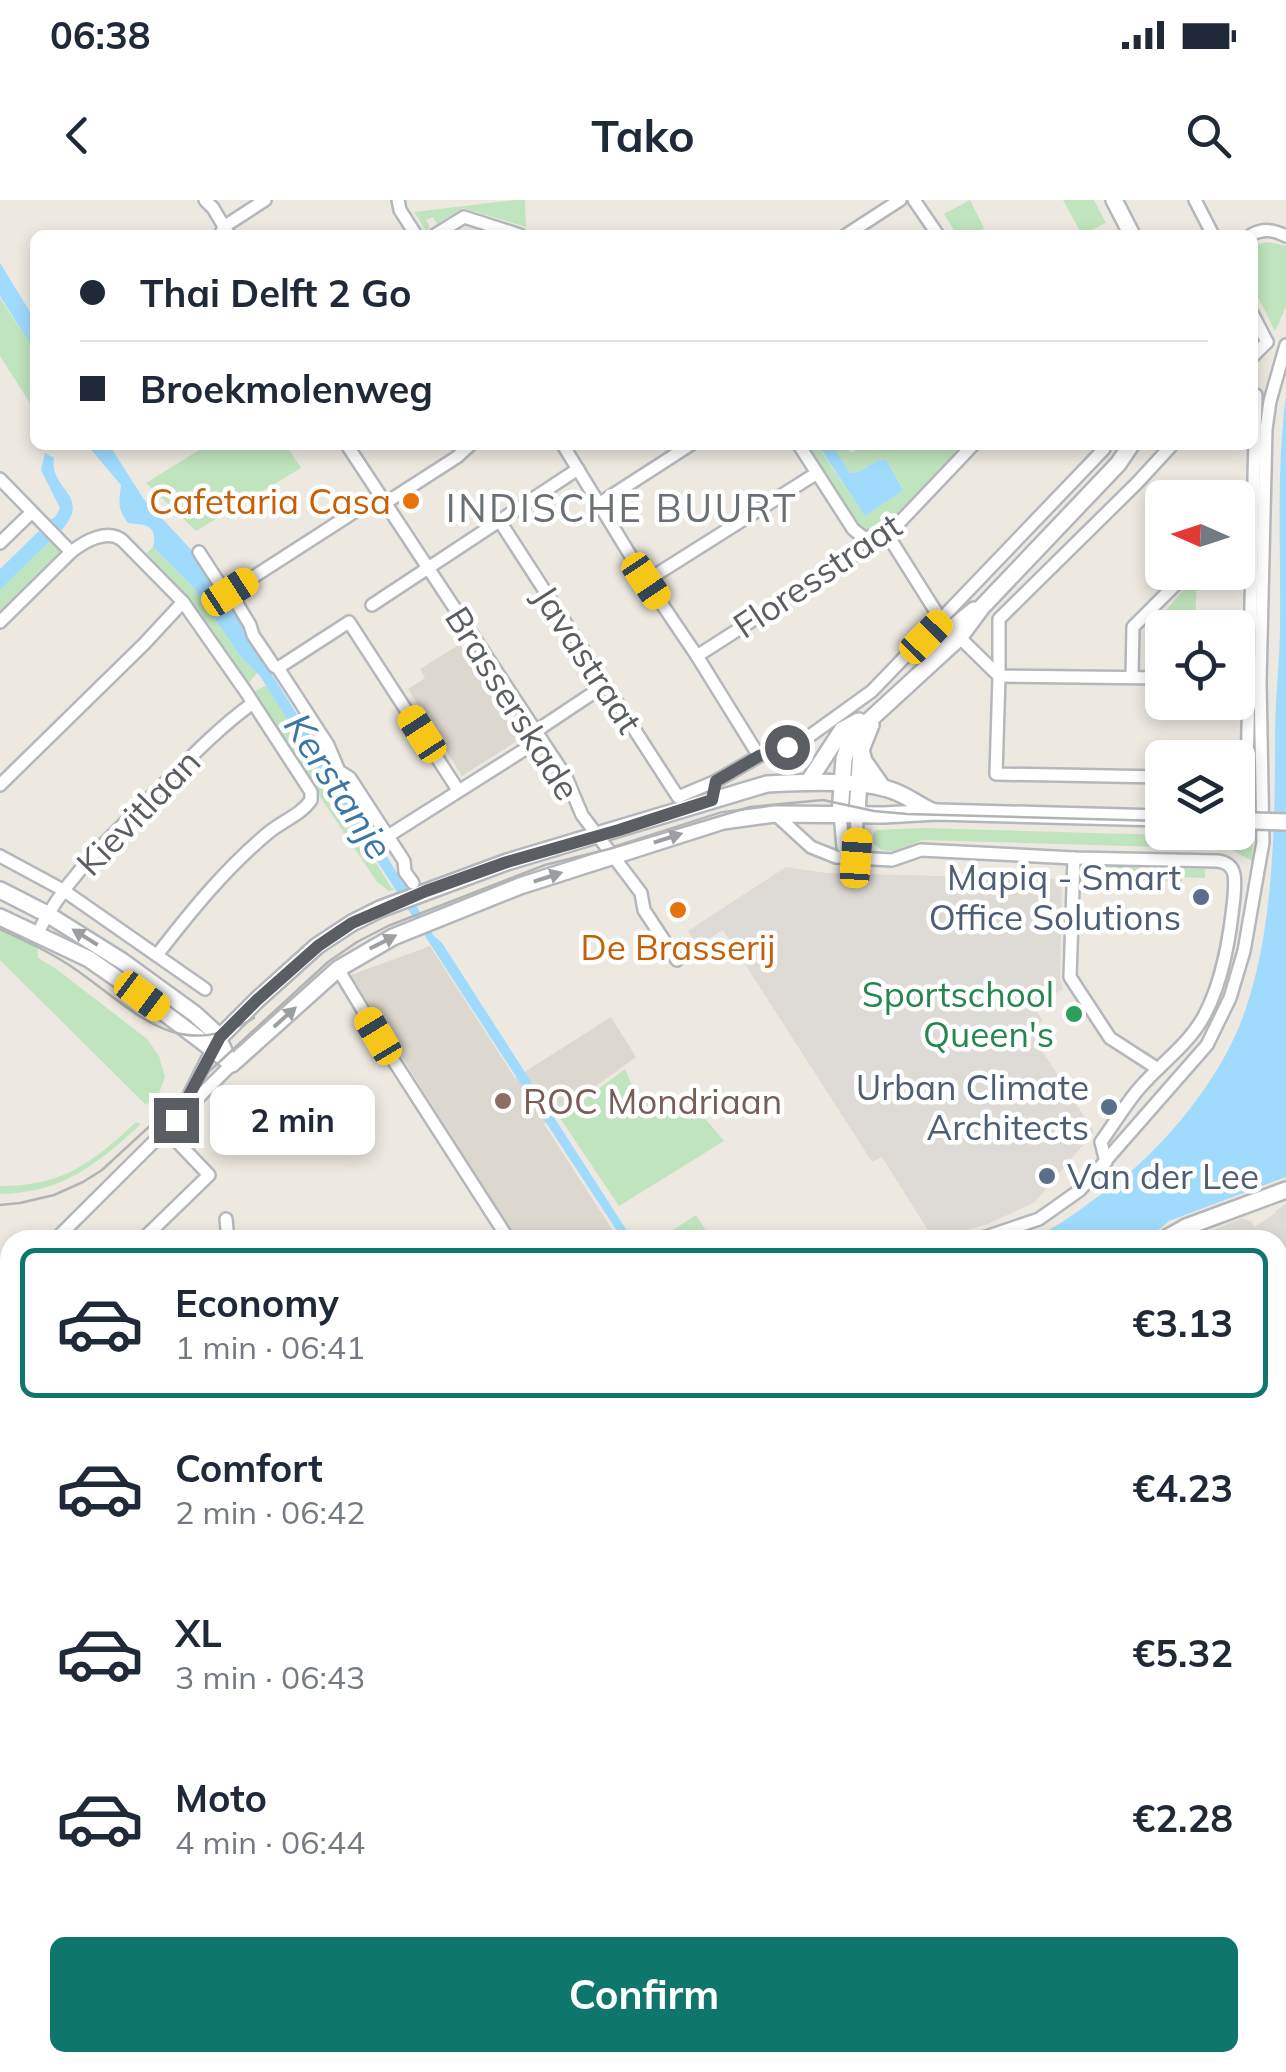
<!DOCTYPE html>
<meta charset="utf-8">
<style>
:root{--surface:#fff;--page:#f2f2f3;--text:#1f2937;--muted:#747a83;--line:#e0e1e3;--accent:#0f766e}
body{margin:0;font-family:Mulish,sans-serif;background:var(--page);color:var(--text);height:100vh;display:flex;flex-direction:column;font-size:38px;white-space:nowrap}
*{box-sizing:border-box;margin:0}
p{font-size:32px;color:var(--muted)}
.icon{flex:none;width:55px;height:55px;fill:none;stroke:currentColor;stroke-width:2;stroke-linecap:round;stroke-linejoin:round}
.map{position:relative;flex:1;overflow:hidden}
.details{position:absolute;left:0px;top:1030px;width:1288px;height:842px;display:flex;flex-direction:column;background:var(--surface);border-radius:30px 30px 0 0;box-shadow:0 5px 15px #0003}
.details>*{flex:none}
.top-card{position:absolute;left:30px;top:30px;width:1228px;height:220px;border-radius:15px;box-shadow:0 5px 15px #0003;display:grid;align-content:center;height:220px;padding:0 50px;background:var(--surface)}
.needle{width:65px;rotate:273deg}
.fabs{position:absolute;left:1145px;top:280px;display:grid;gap:20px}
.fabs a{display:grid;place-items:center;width:110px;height:110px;border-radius:15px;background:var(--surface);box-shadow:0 5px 15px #0003;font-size:50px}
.end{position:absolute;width:45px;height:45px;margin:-22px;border:12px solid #5a5e62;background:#fff;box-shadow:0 0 0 5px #fff}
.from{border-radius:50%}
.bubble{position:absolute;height:70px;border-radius:15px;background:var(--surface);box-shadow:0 5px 15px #0003;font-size:32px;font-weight:700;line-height:70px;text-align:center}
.car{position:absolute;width:30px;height:60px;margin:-30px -15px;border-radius:12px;box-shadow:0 0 8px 2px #0007;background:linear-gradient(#f5c518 24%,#345 0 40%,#f5c518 0 76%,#345 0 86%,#f5c518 0)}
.top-card b{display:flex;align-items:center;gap:35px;height:95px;font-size:38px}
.top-card b+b{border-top:2px solid var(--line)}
.top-card i{width:25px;height:25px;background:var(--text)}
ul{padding:18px 0 0;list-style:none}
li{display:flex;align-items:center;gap:30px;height:150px;margin:0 20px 15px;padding:0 30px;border:5px solid transparent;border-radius:15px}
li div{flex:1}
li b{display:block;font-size:38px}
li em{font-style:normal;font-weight:700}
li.selected{border-color:var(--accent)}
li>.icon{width:90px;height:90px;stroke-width:1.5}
.action{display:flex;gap:20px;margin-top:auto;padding:20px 50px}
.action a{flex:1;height:115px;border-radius:15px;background:var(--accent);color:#fff;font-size:40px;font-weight:700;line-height:115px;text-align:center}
.status{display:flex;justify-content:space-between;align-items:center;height:70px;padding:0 50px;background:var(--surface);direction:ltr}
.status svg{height:28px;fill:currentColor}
header{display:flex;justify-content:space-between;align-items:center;height:130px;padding:0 50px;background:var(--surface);font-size:45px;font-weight:700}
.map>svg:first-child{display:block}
</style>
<div class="status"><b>06:38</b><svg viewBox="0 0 49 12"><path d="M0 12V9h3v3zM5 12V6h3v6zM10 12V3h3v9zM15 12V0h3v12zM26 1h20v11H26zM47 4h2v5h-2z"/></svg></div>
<header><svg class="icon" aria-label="back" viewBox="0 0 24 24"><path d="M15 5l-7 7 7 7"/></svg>Tako<svg class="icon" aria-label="search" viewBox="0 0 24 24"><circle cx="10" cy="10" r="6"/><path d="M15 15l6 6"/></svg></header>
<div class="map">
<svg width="1286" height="1872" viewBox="0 0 1286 1872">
<rect width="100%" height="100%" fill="#ede9e1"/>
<g fill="#dedbd6">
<path d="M786,667L827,673L1062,679L1060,779L1063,789L1035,807L1043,821L1029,830L1094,932L1035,1002L988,1024L934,1040L882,957L872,962L723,730L697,746L688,731Z"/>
<path d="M1286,1004V1510L1278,1515V1040H1190L1242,1018L1252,1022L1254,1027L1276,1013L1275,1011Z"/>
<path d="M1286,1577V1872H1177L1171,1863L1164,1866L1162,1863L1278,1862V1583Z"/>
</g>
<g fill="#ddd8cf">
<path d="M460,444L520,539L462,576L408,489L425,478L420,469Z"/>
<path d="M430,746L515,878L611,817L636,857L544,924L619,1040H516L351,775Z"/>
</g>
<g fill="#c0e4be">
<path d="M515,0H525L526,27L463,8L437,24L433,17L426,20L430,28L426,31L414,12Z"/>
<path d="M970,0L984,28L978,32L979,35H957L944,14Z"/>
<path d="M1063,0H1094L1106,23L1082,35Z"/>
<path d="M1269,42L1286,46V107L1275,131L1253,87V45Z"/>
<path d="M0,98L35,152V211L0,156Z"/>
<path d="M207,245H286L301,268L196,331L146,283Z"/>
<path d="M802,245H817L865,316L901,292L903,288L886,260C872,259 864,273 850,273L832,245H845L851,253L864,245H962L904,309L869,336L861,334Z"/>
<path d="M50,341L61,353L0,414V390Z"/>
<path d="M153,347L193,387L240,456L257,473L247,485L188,399L145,355Z"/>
<path d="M1197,374L1195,427L1162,428V431H1148Z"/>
<path d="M266,485L391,687L395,689L389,691L377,682L251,494Z"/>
<path d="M924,628L1234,637L1253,639L1252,661L1231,649L922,640C906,647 887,659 873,643V634L876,630Z"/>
<path d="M1085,666L1205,669V678L1182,677V681L1088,679L1087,682H1084Z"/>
<path d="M0,723L37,742L38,758L55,768L147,839L159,856L165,877L159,893L146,905L0,760Z"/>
<path d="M625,869L638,899L667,897L701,914L724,941L619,1006L560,918Z"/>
<path d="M136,922L141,924C97,964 63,993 0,994V986C63,986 92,963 136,922Z"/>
<path d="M696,1015L712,1040H657Z"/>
<path d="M10,1476V1658L0,1667V1481Z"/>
<path d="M10,1668V1765L0,1774V1741L3,1742L0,1738V1677Z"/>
</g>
<g fill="#a0dbfd">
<path d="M0,63L35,120V152L0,96Z"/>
<path d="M1286,196V977L1169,1021L1147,1040H1029C1062,1025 1082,1008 1111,987C1159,953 1211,889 1235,836C1274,751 1275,629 1275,537C1275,499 1280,461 1280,423C1281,349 1276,270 1286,196Z"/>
<path d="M87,245L110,246L143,298L198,357L404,684L433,735L442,743L633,1040H623C500,853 379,666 260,476L240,456L193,387L153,347C158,325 146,325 128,323C117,309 119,302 121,285Z"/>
<path d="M818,245H832L850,273C864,273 872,259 886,260L903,289L901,292L865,316Z"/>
<path d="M45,253L54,258C49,291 93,294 61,331L50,320L55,317L60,308L41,270Z"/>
<path d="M39,331L50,341L0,390V369Z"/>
</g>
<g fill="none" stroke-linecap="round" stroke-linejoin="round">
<g stroke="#b4b8bc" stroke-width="16">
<g id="street">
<path d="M205,0L213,8L229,35"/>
<path d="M398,0L400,10L416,35"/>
<path d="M914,0L938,35"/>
<path d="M1195,0L1213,35"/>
<path d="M220,35L225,26L265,0"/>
<path d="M435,35L464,17L520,35"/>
<path d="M846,35L900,0"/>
<path d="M1251,35C1264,28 1273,30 1286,36"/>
<path d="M1252,113L1267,142"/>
<path d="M1252,157L1267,142"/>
<path d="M347,245L566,577L582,615L641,693L644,710L677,760"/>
<path d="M563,245L643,376L697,456L759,556"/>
<path d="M799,245L853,329L864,338"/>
<path d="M0,279L71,352C85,341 108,328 123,341L183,402L246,492L311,592V600C301,615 282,621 268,633C226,668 191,711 157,755"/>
<path d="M600,303L690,245"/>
<path d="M384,304L457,257L470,245"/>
<path d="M499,320L678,597L716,581L759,556L787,547L811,535L872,491L1104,249"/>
<path d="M887,334L943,423"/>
<path d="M864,338L887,334L898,324L973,245"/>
<path d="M0,343L32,312"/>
<path d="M199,352L221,386L230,392L250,425L253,435L274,466L278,468L328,545L339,571L350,578L404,661L405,672L413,683"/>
<path d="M646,381L817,273"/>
<path d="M230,392L379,296"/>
<path d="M372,405L578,269"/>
<path d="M0,422L71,352"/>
<path d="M957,435L999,476L996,574L1162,577"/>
<path d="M697,456L851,357L864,338"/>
<path d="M278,468L349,422L458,590"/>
<path d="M1132,477L1133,427L1188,372"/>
<path d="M1162,478L999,476V419L1137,283L1172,245"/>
<path d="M536,531L605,485"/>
<path d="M1238,580L1245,577L1247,570L1256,195"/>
<path d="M0,585L144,444L183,402"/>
<path d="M840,613L843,647L856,658"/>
<path d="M775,614L811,647L836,657L892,660L921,650L1074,658L1218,661C1238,664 1235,680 1234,697C1230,736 1223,781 1204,816C1188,846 1158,865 1137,891C1124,907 1113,925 1101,942L1106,962"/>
<path d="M388,636L541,539"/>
<path d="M0,656L63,690L205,789"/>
<path d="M856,658L857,613"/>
<path d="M1074,658L1070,777L1110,838L1158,869"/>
<path d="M37,734C68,674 109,639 156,592C187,561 217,529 253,503"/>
<path d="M338,769L390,855L509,1040"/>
<path d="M183,907L215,844"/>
<path d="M226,1019L228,1040"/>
<path d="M55,1040L232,864L220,837"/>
<path d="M142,1040L209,975L167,931"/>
<path d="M977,1040L1039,1019L1080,990L1207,845L1230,798L1244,751L1263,642L1260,482L1266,229L1270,201L1286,145"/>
<path d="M0,1094L10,1084"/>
<path d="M0,1204L10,1203"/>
<path d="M0,1275H10"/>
<path d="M1125,1862L1131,1872"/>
</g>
</g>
<g stroke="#b3b7bc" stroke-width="20">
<g id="secondary">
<path d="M1114,0L1132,35"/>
<path d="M928,457L951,429L974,410"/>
<path d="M861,550L864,561L883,588"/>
<path d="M809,581L842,530L859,521"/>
<path d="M840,613L844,559L851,537L959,438L982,407L1118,264L1131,245"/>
<path d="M857,613L861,550L871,525"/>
<path d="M0,690L47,714L122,761L195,814L220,837L257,800L317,746L352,723L380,709L507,662L767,584C800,582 867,579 896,592C909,597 920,606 932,611"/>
<path d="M0,717L89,759L142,796L232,864L338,769L393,737L520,686L723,621L775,614L884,615L936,612L1162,618"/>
<path d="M1163,1040L1186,1027L1286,990"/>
<path d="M0,1807L10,1799"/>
<path d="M616,1862L623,1872"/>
</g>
</g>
<use href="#street" stroke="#fff" stroke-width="11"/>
<use href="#secondary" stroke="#fff" stroke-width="15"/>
<g stroke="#b2b3b3" stroke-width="2.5">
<path d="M1238,623L1286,624"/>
<path d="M0,729C26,741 52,753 75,769C135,811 178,864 254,818"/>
<path d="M0,1005L20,1003L54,995L83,982L102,970L328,762L357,742L388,726L545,665L609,649L750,607L823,600L874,611L907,614L1162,621"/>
</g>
<g stroke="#b2b3b3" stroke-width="4" stroke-dasharray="2.5 12" stroke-linecap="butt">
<path d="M1278,1552L1286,1546"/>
<path d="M1278,1575L1286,1570"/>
<path d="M782,1872L796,1862"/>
<path d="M803,1872L817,1862"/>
<path d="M838,1872L852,1862"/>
</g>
<g stroke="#b3b7bc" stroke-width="20" stroke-linecap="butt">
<path id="secondary-bridge" d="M1254,621L1286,622"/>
</g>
<use href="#secondary-bridge" stroke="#fff" stroke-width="15"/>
</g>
<defs><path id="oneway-solid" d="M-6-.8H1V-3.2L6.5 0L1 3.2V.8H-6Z" transform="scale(2.5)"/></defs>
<g fill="#9c9ea1">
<use href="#oneway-solid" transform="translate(668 638) rotate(-18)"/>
<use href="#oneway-solid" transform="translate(548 677) rotate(-18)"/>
<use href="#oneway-solid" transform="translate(85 737) rotate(-148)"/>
<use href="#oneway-solid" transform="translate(383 742) rotate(-27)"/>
<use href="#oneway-solid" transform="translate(285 817) rotate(-42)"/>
</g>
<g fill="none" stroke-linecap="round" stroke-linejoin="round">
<path stroke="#5a5e62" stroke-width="12" d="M176,920L220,837L257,800L318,746L352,723L426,691L507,662L619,630L712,600L716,581L759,556L787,547"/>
</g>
<g fill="#e8710a" stroke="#fff" stroke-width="4">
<circle cx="411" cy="301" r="10"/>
<circle cx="678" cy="710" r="10"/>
</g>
<g fill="#5c6f8a" stroke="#fff" stroke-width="4">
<circle cx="1201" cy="697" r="10"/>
<circle cx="1109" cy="907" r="10"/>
<circle cx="1047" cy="976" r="10"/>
</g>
<circle fill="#2e9e5b" stroke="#fff" stroke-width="4" cx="1074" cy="814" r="10"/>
<circle fill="#8d6e63" stroke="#fff" stroke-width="4" cx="503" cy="901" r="10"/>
<g text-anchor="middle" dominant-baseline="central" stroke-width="9" stroke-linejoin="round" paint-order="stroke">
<g font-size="35" fill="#c56008" stroke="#fff" text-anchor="end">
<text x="391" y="301">Cafetaria Casa</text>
<text x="678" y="747" text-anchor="middle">De Brasserij</text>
</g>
<g font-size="35" fill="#5a5e62" stroke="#fff">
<text transform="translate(817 375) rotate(-34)">Floresstraat</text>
<text transform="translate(588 459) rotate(57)">Javastraat</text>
<text transform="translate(513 503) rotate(58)">Brasserskade</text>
<text transform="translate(138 612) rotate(-46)">Kievitlaan</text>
</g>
<g font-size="35" fill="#4e5e75" stroke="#fff" text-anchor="end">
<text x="1181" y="677">Mapiq - Smart<tspan x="1181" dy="40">Office Solutions</tspan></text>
<text x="1089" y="887">Urban Climate<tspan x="1089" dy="40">Architects</tspan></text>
<text x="1067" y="976" text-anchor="start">Van der Lee</text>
</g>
<g font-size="35" fill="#27864d" stroke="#fff" text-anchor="end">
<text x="1054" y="794">Sportschool<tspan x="1054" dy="40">Queen's</tspan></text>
</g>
<g font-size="35" fill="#785e54" stroke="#fff" text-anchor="start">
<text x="523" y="901">ROC Mondriaan</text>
</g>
<g font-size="38" letter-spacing="2.5" fill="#6b7074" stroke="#fff">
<text x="622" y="308">INDISCHE BUURT</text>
</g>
<g font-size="38" font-style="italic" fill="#3c76a6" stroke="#fff">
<text transform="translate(339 586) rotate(57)">Kerstanje</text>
</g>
</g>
</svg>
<div class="fabs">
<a><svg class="needle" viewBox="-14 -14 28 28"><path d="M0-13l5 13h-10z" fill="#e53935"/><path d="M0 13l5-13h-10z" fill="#747a83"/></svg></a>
<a><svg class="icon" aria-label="locate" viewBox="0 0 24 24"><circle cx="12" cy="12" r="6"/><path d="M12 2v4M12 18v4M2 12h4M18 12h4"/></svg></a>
<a><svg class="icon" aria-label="layers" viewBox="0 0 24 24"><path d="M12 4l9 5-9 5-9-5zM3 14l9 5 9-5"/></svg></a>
</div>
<i class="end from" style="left:787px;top:547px"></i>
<i class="end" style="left:176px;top:920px"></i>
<div class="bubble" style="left:210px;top:885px;width:165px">2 min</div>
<i class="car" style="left:646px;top:381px;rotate:146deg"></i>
<i class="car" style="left:230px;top:392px;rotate:57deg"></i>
<i class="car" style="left:926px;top:437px;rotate:44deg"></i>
<i class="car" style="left:422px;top:534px;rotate:327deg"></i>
<i class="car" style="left:856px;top:658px;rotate:4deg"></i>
<i class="car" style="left:142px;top:796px;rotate:127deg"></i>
<i class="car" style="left:378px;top:836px;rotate:329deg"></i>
<div class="top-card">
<b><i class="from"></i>Thai Delft 2 Go</b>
<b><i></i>Broekmolenweg</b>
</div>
<section class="details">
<ul>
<li class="selected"><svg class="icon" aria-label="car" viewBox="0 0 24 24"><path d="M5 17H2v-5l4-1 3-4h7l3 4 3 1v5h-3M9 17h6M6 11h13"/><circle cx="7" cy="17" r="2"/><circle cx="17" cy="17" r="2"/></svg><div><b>Economy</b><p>1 min · 06:41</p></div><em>€3.13</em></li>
<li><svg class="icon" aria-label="car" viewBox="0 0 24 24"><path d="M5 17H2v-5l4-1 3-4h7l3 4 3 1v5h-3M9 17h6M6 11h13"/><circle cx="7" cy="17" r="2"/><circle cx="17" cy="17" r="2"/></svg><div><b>Comfort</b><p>2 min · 06:42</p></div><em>€4.23</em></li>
<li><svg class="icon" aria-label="car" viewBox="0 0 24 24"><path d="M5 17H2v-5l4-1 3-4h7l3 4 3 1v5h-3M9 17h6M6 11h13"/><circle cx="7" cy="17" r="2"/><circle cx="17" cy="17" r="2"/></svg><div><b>XL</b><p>3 min · 06:43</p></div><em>€5.32</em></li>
<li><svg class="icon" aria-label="car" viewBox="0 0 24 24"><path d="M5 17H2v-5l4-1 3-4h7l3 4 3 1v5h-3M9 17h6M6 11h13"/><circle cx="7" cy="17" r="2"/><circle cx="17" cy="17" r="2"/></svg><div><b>Moto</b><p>4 min · 06:44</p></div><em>€2.28</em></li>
</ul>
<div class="action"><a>Confirm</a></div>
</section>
</div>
